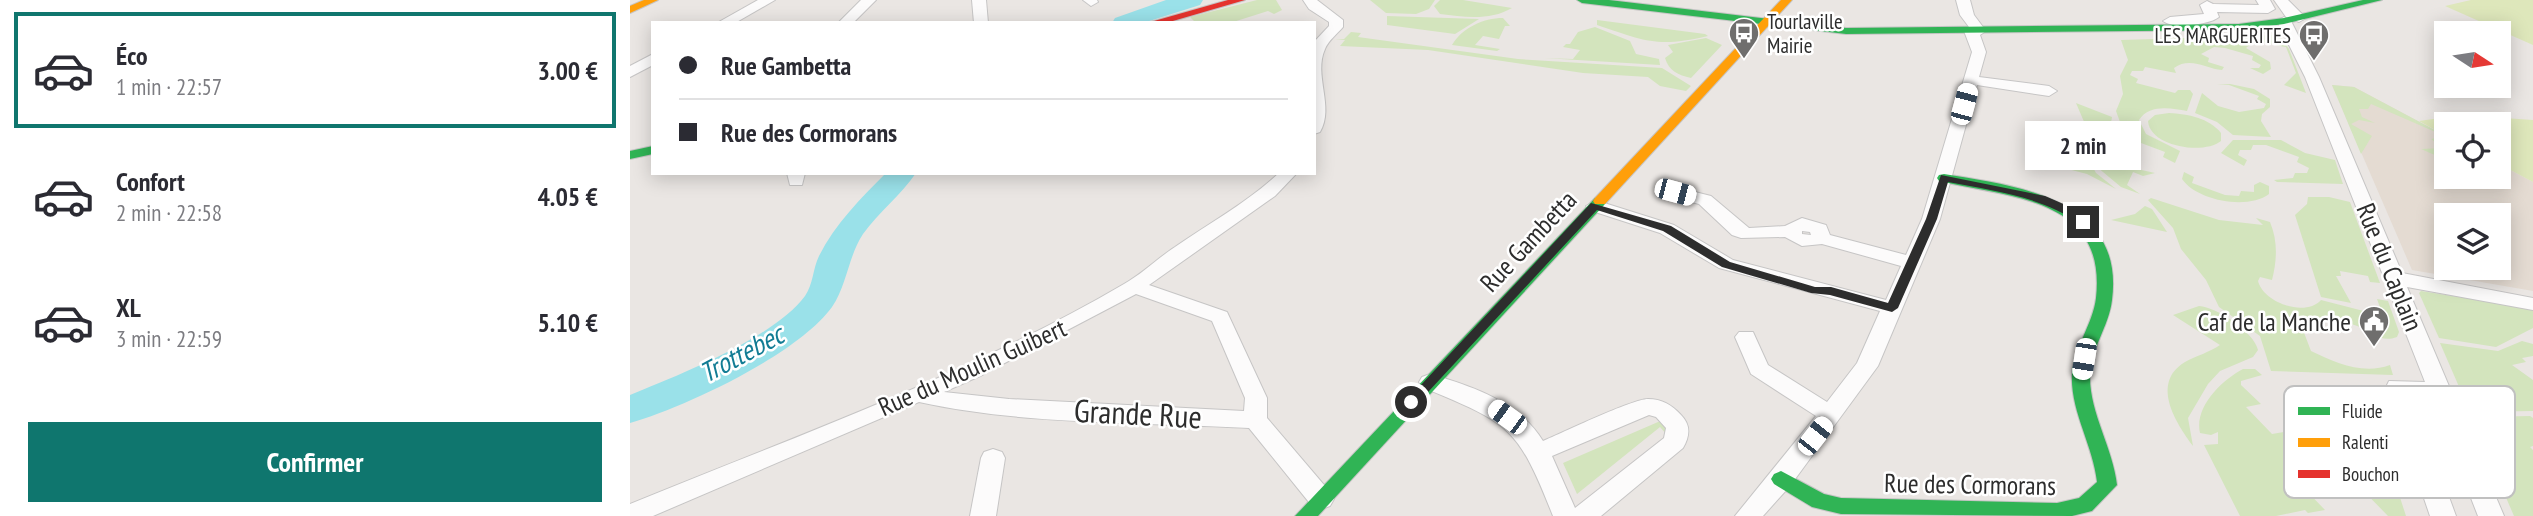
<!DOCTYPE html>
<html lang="fr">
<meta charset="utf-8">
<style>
:root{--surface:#fff;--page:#f7f7f7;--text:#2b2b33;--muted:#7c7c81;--line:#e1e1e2;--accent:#0f766e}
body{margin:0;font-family:"PT Sans Narrow",sans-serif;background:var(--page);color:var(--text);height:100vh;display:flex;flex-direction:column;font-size:26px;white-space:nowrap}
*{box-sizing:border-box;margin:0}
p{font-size:23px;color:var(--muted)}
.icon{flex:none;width:38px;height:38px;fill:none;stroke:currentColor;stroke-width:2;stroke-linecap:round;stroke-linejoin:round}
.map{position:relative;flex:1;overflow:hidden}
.drawer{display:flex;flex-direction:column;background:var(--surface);width:630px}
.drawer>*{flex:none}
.banner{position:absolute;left:21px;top:21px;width:665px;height:154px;border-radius:0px;box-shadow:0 4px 18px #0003;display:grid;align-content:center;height:154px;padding:0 28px;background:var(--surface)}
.needle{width:46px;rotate:102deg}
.buttons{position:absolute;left:1804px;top:21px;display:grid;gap:14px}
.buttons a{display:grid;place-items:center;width:77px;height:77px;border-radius:0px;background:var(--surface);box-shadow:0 4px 18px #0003;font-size:35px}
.end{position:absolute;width:32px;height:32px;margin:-16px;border:9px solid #2d2d2d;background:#fff;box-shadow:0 0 0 4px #fff}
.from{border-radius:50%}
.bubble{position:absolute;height:49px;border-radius:0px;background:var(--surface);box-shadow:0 4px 18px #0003;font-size:23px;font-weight:700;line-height:49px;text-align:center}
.car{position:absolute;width:21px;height:42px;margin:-21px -10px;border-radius:9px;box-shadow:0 0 5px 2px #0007;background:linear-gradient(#fff 24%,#345 0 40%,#fff 0 76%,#345 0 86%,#fff 0)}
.banner b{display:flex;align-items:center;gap:24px;height:66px;font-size:26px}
.banner b+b{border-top:2px solid var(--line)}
.banner i{width:18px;height:18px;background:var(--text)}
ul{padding:12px 0 0;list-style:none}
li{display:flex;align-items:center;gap:21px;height:116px;margin:0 14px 10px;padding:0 14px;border:4px solid transparent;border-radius:0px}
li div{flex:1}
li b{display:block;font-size:26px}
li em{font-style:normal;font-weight:700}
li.on{border-color:var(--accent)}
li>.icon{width:63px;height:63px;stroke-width:1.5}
.action{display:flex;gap:14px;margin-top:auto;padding:14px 28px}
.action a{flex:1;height:80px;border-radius:0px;background:var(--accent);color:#fff;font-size:28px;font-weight:700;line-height:80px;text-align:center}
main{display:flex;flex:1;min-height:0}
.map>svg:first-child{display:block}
</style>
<main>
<section class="drawer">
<ul>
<li class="on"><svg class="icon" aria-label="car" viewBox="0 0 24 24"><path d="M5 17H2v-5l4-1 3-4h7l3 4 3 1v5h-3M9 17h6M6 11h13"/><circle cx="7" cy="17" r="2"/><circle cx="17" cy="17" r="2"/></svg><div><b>Éco</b><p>1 min · 22:57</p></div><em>3.00 €</em></li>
<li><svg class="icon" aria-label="car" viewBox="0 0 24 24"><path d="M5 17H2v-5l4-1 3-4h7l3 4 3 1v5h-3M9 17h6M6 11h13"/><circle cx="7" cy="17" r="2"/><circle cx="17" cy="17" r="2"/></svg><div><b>Confort</b><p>2 min · 22:58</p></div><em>4.05 €</em></li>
<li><svg class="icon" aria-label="car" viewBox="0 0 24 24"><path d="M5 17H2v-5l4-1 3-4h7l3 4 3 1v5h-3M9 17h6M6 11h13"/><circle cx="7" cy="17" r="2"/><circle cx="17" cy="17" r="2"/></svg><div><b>XL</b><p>3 min · 22:59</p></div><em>5.10 €</em></li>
</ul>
<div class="action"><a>Confirmer</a></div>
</section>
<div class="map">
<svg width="1903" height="516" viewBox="0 0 1903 516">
<rect width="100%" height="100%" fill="#eae6e3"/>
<path fill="#e4dbd2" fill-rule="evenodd" d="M1702,85L1724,87L1816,136V177H1869V164L1903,182V291L1782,270ZM1816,215H1869V268H1816Z"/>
<g fill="#d3e4bd">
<path d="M627,0H646L652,10L644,14L638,11L600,23H566L560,17Z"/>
<path d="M740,0H805L799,9L786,14L756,13Z"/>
<path d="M810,0H833L882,8C860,21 834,17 810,14L804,6Z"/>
<path d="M757,16L849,19L825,34L757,25Z"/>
<path d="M873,18L880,26H875L869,39L853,36L845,45L870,49L867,51L822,45C832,28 853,18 873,18Z"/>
<path d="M967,20L1075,34L1078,36C1027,48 1015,41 967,25Z"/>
<path d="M965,27L1000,41L1006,54L1029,59L1030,65L914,58L943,59L950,50L933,47L936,44H940L948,32Z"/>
<path d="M721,32L731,33L728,37L888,59L1032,68L1061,86L1056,91L1030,86L1018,77L953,73L798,50L710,46L715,40L705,39H714Z"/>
<path d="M1649,35L1659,49L1676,93L1654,85L1666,73L1656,47C1642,45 1629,36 1616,48L1640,62L1641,69L1633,74L1620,68H1629L1631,65L1622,60L1623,56L1595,48L1584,47L1571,54L1579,58L1578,62L1594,67L1592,70C1577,69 1560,56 1544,68L1546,73L1515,67L1513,71H1502L1500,75L1508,79L1506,83L1545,93L1548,90H1560L1563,94L1557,111C1541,108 1519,104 1509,120L1516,134L1550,151L1545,163L1533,157L1535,152L1503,140L1491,139L1488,144H1476L1474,149L1483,154L1480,159L1489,165L1525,173L1513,176L1503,172L1497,185L1510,194L1491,187L1467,167L1465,153L1490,122L1486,111L1493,94L1490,76L1498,60L1491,40Z"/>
<path d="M1076,38L1092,45L1061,78C1048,75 1039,71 1035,58L1043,52L1038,45Z"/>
<path d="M1600,84L1624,89L1640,99V107L1632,114L1631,121L1641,137L1603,135L1587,122L1565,113L1572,93L1588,106L1609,112L1634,108L1636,104L1627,99L1629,96L1599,85H1587Z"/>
<path d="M1702,85L1724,87L1816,136V160L1791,149L1813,148L1801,139L1810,137V134L1741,104L1738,109H1729L1732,117L1745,123L1729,120L1721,124L1742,136L1731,154Z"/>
<path d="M1446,103L1482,117C1481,132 1460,140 1458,158L1466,173L1486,189L1457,174L1403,160L1406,151H1411L1405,128L1458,131Z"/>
<path d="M1539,113C1558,114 1579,118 1591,133V141C1574,155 1520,147 1518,121L1525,115Z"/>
<path d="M1603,140H1651L1675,153L1705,160L1713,184L1647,182L1644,180L1663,178L1665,173H1677L1679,168L1667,162L1669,157L1636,145H1623L1621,150H1610L1608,155L1617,160L1614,166L1591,153Z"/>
<path d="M1554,172L1564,177L1562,183L1595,195L1609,196L1611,191L1624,192V185L1630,182L1639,186V194C1618,210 1567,201 1552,179Z"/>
<path d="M1678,197H1699L1720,202L1750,283L1740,282L1738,276L1710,271L1711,276H1706L1721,303L1691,297L1665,215L1677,204Z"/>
<path d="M1521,198L1589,220L1633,225L1626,218L1640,222C1648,241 1647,260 1642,280L1630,277L1628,281C1633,302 1675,318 1691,300L1753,316L1747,299L1758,301L1769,332L1767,337C1751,343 1744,333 1730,327C1712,320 1686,317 1668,317L1681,351C1706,363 1733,375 1760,365L1763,375L1641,371L1630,336L1589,307L1576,280L1551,249L1543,228L1518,200Z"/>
<path d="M1515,206L1522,209L1537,232L1481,220L1505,214Z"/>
<path d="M1791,291L1903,309V328L1866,347L1809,338L1789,293Z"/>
<path d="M1569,306C1587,307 1624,332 1628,350L1623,357L1590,371L1578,384L1558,418L1563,446C1546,423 1520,383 1555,362C1566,356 1580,352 1590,345L1543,315Z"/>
<path d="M1892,341L1903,344V356L1892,358L1896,362L1882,365L1903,380V411L1840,412L1810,343L1868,351Z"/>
<path d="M1613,369H1625L1632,375L1611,381V385L1631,404L1616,407L1642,434L1687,426L1707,445L1752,437L1711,399L1694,402L1686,392L1693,389C1748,391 1751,384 1770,439L1753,445L1776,516H1758L1719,476L1671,485L1695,510L1678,513L1675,510L1646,516H1610L1574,445L1588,444V432L1581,435L1570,433C1564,407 1592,380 1613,369Z"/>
<path d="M1900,416L1903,418V446L1900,447L1903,450V516H1884L1843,421L1850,422L1849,417Z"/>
<path d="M1035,419L1038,436L1030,427L947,494L933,463Z"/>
</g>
<g fill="#dee7bb">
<path d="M1841,0H1903V45L1815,6Z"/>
<path d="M1831,115L1903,120V182L1869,164V124H1816V136L1789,121Z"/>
</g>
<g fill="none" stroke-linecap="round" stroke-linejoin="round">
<g fill="#9ae1e9" fill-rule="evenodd">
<path d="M536,0H573L570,5L513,23H482L485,18Z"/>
<path d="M256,173H286C271,195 249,212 233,234C218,257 217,285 202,307C168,354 56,407 0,423V395C49,375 144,338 175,296C183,285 183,268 189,256C205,224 231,198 256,173Z"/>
</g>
<g stroke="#c6c5c5" stroke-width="2">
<g id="street">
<path d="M128,0H145L105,23H87Z"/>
<path d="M231,0H246L223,23H208Z"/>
<path d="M342,0H356L358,23H344Z"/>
<path d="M453,0H467L468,2L461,6Z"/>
<path d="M673,0H687L713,20V27C707,34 698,41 695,49C683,75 705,107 690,132L684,134V42L699,26V22L679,9Z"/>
<path d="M1326,0H1340L1344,15L1356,31L1350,35L1356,52L1349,77L1419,86L1427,91L1419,96L1347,85L1310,219L1248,366L1160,486L1133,516H1105L1186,416L1121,374L1105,337L1109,332H1123L1138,365L1197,402L1227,363L1250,311L1089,268L1030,233L959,210L956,206L965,201L971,202L1044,225L1103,260L1256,300L1271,266L1192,244L1172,246L1155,237L1111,238L1102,235L1069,204L1039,196L1036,192L1045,187L1081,196L1119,228L1155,226L1172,218L1196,225L1200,235L1276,255L1292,219L1342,52L1334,31L1339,27L1330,15ZM1172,231L1180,232L1181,235L1172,234Z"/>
<path d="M1626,0H1640L1645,9L1638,13L1587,12L1589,17C1579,25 1543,29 1533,21L1540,17L1574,14L1570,5L1577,1L1583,4L1629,5Z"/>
<path d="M1644,0H1658L1676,18L1669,22L1656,17Z"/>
<path d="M1654,17L1661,21L1689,77L1772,273L1903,298V310L1777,287L1874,516H1848L1802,398L1782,396L1826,516H1800L1756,387L1759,381L1795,382L1675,77L1647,21Z"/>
<path d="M23,54V65L0,77V66Z"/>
<path d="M157,173H175L172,185H160Z"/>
<path d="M649,173H667L645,196L519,285L597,312L637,398V418L700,492L704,499L700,506L691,509L682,506L619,428C512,422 393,425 289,402L23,516H0V504C166,436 339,375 494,284C512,274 528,258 545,247C580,223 618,202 649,173ZM506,294L582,321L615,398L614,411L379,399L314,392L350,376Z"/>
<path d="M800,374C842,386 889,402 913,441C932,433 1002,399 1018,399C1032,399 1042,405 1051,415C1061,425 1060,436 1053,448L971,516H923C887,425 880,424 792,387L789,382L792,377ZM1019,415L1026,417L1036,428L1034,438L945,508L922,456Z"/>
<path d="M363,449L372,452L375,458L366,516H340L351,458L354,452Z"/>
</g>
</g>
<g stroke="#c6c5c5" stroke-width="2">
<g id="fast">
<path d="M947,0H979L1216,28L1609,24L1654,18L1733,0H1752L1654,24L1609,30L1216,34L952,3Z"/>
<path d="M23,146V154L0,159V151Z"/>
<path d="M1314,174C1389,186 1495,199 1482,300C1479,327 1460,349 1460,377C1460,414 1483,448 1487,485L1462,511L1442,516L1211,514L1182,507L1144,484L1141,479L1144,474L1151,471L1194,494L1211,498L1427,503L1449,498L1467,482C1463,445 1440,411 1442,374C1444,347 1463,324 1466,298C1477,197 1380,198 1309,181L1307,178L1309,175Z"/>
<path d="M970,197L977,201L975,204L688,516H665L965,198Z"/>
</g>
</g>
<g stroke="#c6c5c5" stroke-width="2">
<g id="slow">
<path d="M14,0H28L0,13V6Z"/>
<path d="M1151,0H1162L975,204H965L963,201L965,198Z"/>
</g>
</g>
<g stroke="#c6c5c5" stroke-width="2">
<path id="jam" d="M598,0H615L536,23H517Z"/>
</g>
<use href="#street" fill="#fcfbfb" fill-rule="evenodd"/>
<use href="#fast" fill="#30b455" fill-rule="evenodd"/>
<use href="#slow" fill="#ff9f0a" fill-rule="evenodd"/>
<use href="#jam" fill="#e5322d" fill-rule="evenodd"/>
</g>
<path fill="#2d2d2d" d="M1311,175L1415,196L1438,206L1459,222L1450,224C1411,196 1364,191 1318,182L1307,219L1268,308L1262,312L1200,295L1181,293L1092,267L1033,231L967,210L786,405H777L775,402L961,203L1041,226L1100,262L1185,287H1201L1258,303L1296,219Z"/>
<defs>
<g id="bus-pin" transform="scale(1.575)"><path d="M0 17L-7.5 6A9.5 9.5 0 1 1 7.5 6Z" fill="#6f6e6d" stroke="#fff"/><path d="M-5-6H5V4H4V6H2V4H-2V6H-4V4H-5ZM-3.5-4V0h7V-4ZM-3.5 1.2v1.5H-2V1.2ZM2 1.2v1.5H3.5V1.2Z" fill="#fff"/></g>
<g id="civic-pin" transform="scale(1.575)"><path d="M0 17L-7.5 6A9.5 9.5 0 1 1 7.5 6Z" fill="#6f6e6d" stroke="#fff"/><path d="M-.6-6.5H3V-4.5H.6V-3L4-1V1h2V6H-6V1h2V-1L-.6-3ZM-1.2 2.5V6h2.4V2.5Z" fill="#fff"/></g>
</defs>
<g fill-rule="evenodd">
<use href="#bus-pin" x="1114" y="33"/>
<use href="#bus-pin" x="1684" y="35"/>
<use href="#civic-pin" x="1744" y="321"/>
</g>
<g text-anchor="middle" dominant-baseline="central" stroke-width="5" stroke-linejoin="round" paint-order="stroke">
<g font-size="21" fill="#2d2d2d" stroke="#fff" text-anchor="start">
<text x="1137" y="21">Tourlaville<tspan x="1137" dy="24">Mairie</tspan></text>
<text x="1661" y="35" text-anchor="end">LES MARGUERITES</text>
</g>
<g font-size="26" fill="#2d2d2d" stroke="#fff">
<text transform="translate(898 241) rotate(-47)">Rue Gambetta</text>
<text transform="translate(1760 267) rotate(68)">Rue du Caplain</text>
<text transform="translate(342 367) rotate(-24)">Rue du Moulin Guibert</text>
<text transform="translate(1340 484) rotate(1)">Rue des Cormorans</text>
</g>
<g font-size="26" fill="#2d2d2d" stroke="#fff" text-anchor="end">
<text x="1721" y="321">Caf de la Manche</text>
</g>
<g font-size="28" font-style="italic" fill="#127c94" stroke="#fff">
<text transform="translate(111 353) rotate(-28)">Trottebec</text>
</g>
<g font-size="32" fill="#2d2d2d" stroke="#fff">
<text transform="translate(508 413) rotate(3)">Grande Rue</text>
</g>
</g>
<rect x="1654" y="386" width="231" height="112" rx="10" fill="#fff" stroke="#c0c0c0" stroke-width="2"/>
<rect x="1668" y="407" width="32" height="8" fill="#30b455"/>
<rect x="1668" y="438" width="32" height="9" fill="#ff9f0a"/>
<rect x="1668" y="470" width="32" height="8" fill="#e5322d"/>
<g font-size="19" fill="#2d2d2d">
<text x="1712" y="418">Fluide</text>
<text x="1712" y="449">Ralenti</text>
<text x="1712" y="481">Bouchon</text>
</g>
</svg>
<div class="buttons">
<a><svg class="needle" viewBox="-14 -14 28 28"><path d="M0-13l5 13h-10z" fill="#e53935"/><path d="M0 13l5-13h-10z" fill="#7c7c81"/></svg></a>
<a><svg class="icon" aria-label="locate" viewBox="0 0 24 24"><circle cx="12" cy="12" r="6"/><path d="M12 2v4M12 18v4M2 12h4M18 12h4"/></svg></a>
<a><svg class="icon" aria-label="layers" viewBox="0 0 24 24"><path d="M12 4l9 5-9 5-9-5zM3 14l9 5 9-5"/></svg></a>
</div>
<i class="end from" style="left:781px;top:402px"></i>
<i class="end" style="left:1453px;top:222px"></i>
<div class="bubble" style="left:1395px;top:121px;width:116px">2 min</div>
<i class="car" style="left:1334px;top:104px;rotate:15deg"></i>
<i class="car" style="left:1045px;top:192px;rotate:105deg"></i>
<i class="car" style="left:1454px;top:359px;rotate:189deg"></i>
<i class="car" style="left:877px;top:417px;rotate:306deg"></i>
<i class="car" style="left:1185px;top:436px;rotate:38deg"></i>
<div class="banner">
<b><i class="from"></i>Rue Gambetta</b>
<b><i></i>Rue des Cormorans</b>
</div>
</div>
</main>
